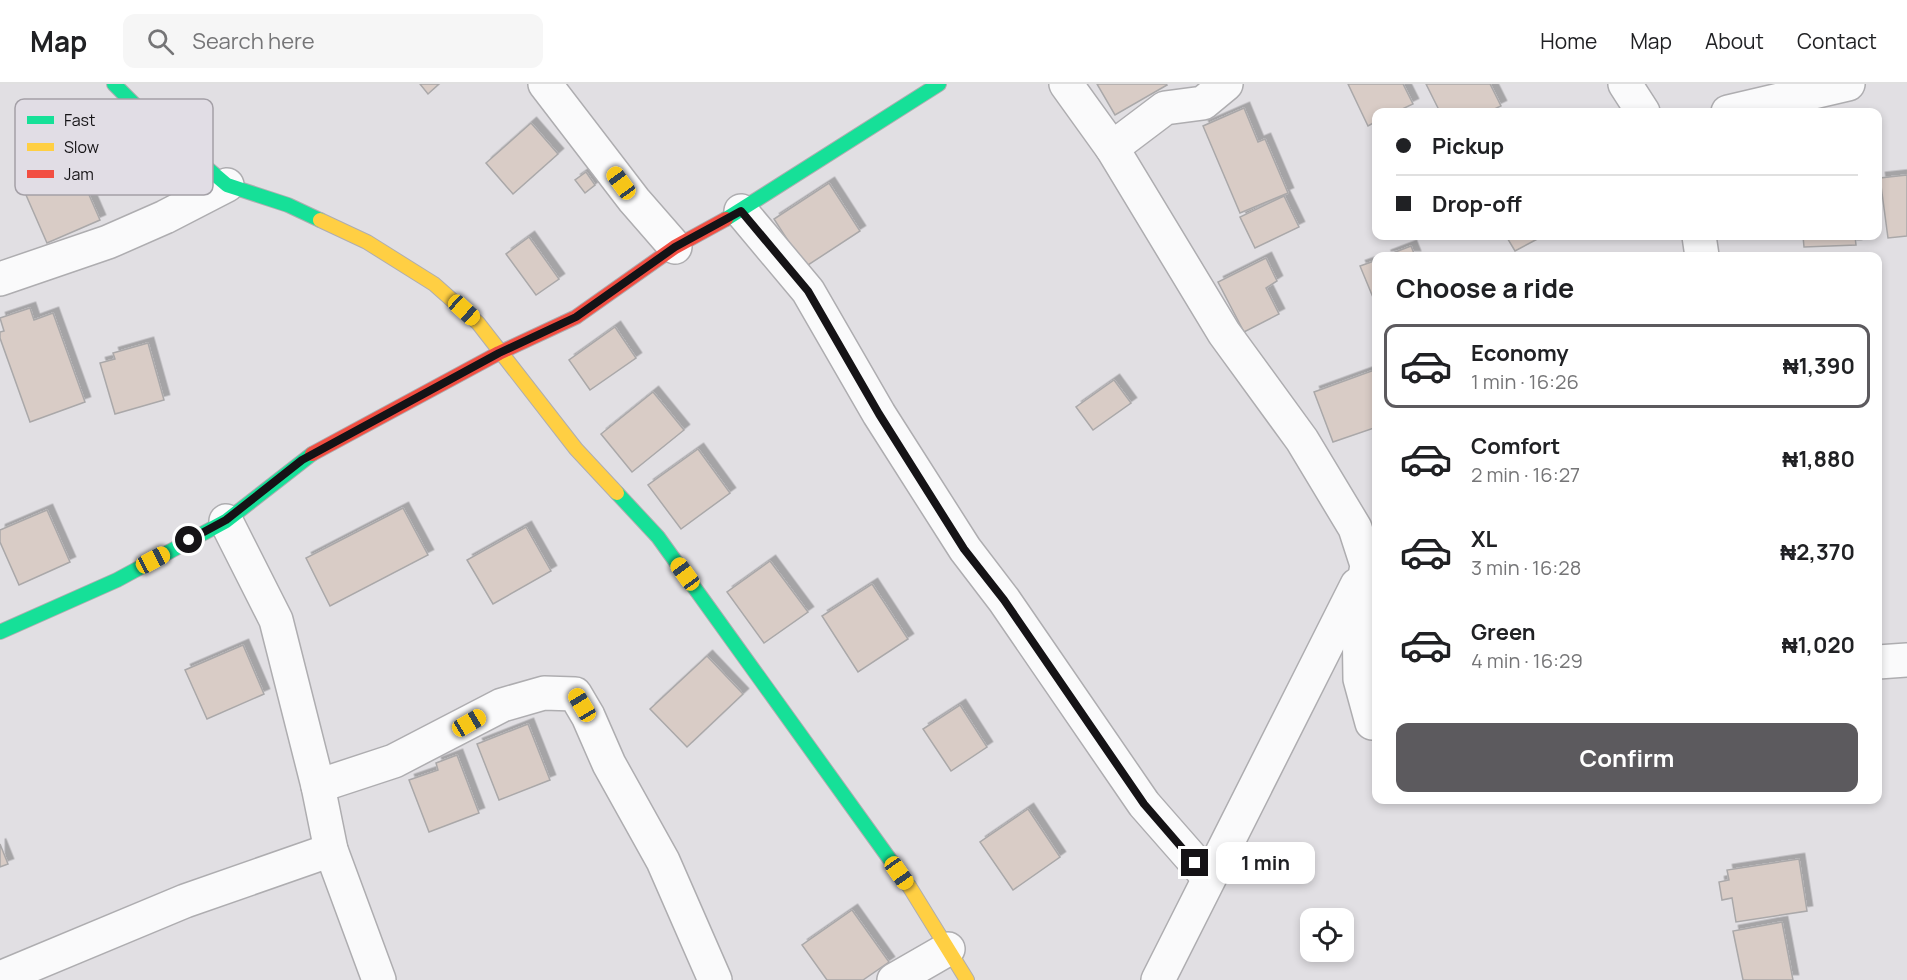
<!DOCTYPE html>
<meta charset="utf-8">
<style>
:root{--surface:#fff;--page:#f6f6f6;--text:#202124;--muted:#757577;--line:#e0e0e0;--accent:#5c5a5e}
body{margin:0;font-family:Manrope,sans-serif;background:var(--page);color:var(--text);height:100vh;display:flex;flex-direction:column;font-size:22px;white-space:nowrap}
*{box-sizing:border-box;margin:0}
p{font-size:20px;color:var(--muted)}
.icon{flex:none;width:33px;height:33px;fill:none;stroke:currentColor;stroke-width:2;stroke-linecap:round;stroke-linejoin:round}
.map{position:relative;flex:1;overflow:hidden}
.side{position:absolute;left:1372px;top:168px;width:510px;height:552px;display:flex;flex-direction:column;background:var(--surface);border-radius:12px;box-shadow:0 3px 9px #0003}
.side>*{flex:none}
.guide{position:absolute;left:1372px;top:24px;width:510px;height:132px;border-radius:12px;box-shadow:0 3px 9px #0003;display:grid;align-content:center;height:132px;padding:0 24px;background:var(--surface)}
.tools{position:absolute;left:1300px;top:824px;display:grid;gap:12px}
.tools a{display:grid;place-items:center;width:54px;height:54px;border-radius:12px;background:var(--surface);box-shadow:0 3px 9px #0003;font-size:30px}
.end{position:absolute;width:27px;height:27px;margin:-14px;border:8px solid #151316;background:#fff;box-shadow:0 0 0 3px #fff}
.from{border-radius:50%}
.bubble{position:absolute;height:42px;border-radius:12px;background:var(--surface);box-shadow:0 3px 9px #0003;font-size:20px;font-weight:700;line-height:42px;text-align:center}
.car{position:absolute;width:18px;height:36px;margin:-18px -9px;border-radius:8px;box-shadow:0 0 4px 2px #0007;background:linear-gradient(#f5c518 24%,#345 0 40%,#f5c518 0 76%,#345 0 86%,#f5c518 0)}
.guide b{display:flex;align-items:center;gap:21px;height:57px;font-size:22px}
.guide b+b{border-top:2px solid var(--line)}
.guide i{width:15px;height:15px;background:var(--text)}
ul{padding:0;list-style:none}
li{display:flex;align-items:center;gap:18px;height:84px;margin:0 12px 9px;padding:0 12px;border:3px solid transparent;border-radius:12px}
li div{flex:1}
li b{display:block;font-size:22px}
li em{font-style:normal;font-weight:700}
li.on{border-color:var(--accent)}
li>.icon{width:54px;height:54px;stroke-width:1.5}
h2{padding:0 24px;font-size:27px;line-height:72px}
.button{display:flex;gap:12px;margin-top:auto;padding:12px 24px}
.button a{flex:1;height:69px;border-radius:12px;background:var(--accent);color:#fff;font-size:24px;font-weight:700;line-height:69px;text-align:center}
header{display:flex;align-items:center;gap:36px;box-sizing:border-box;height:84px;padding:0 30px;background:var(--surface);border-bottom:2px solid var(--line)}
header strong{font-size:28px}
nav{display:flex;gap:33px;margin-inline-start:auto;font-size:21px}
.search{width:420px;height:54px;background:var(--page);display:flex;align-items:center;gap:15px;box-sizing:border-box;padding:0 21px;border-radius:12px;color:var(--muted);font-size:22px}
.map>svg:first-child{display:block}
</style>
<header>
<strong>Map</strong>
<div class="search"><svg class="icon" aria-label="search" viewBox="0 0 24 24"><circle cx="10" cy="10" r="6"/><path d="M15 15l6 6"/></svg>Search here</div>
<nav><a>Home</a><a>Map</a><a>About</a><a>Contact</a></nav>
</header>
<div class="map">
<svg width="1907" height="896" viewBox="0 0 1907 896">
<defs>
<filter id="shadow"><feDropShadow dx="5.5" dy="-5.5" stdDeviation="0" flood-color="#0004"/></filter>
</defs>
<rect width="100%" height="100%" fill="#e1dfe3"/>
<g fill="#d9ccc6" stroke="#aaa8a9" stroke-width="1.5" filter="url(#shadow)">
<path d="M420,0H439L428,10Z"/>
<path d="M1097,0H1166L1167,1L1115,31Z"/>
<path d="M1348,0H1403L1413,20L1396,28H1377V37L1368,42Z"/>
<path d="M1426,0H1490L1501,22L1488,28H1440Z"/>
<path d="M1244,24L1258,58L1265,55L1288,109L1240,129L1203,42Z"/>
<path d="M531,39L558,70L513,110L486,79Z"/>
<path d="M72,72L100,136L47,159L19,95Z"/>
<path d="M586,88L595,101L585,109L575,96Z"/>
<path d="M1907,91V152L1888,154L1880,94Z"/>
<path d="M829,99L860,147L805,183L774,135Z"/>
<path d="M1284,112L1299,143L1255,164L1240,133Z"/>
<path d="M1506,152H1543L1515,167Z"/>
<path d="M1803,152H1855L1856,161L1804,163Z"/>
<path d="M529,153L559,195L536,211L506,170Z"/>
<path d="M1411,162L1415,172H1385Z"/>
<path d="M1266,174L1277,197L1266,204L1279,230L1244,248L1218,198Z"/>
<path d="M1377,176V223L1360,182Z"/>
<path d="M30,224L34,236L53,229L85,318L30,338L0,254V248L4,247L0,234Z"/>
<path d="M615,243L636,274L590,306L569,276Z"/>
<path d="M148,259L164,316L115,330L100,279L115,275L113,269Z"/>
<path d="M1377,285V343L1333,358L1314,308Z"/>
<path d="M1114,296L1131,319L1093,346L1076,323Z"/>
<path d="M653,308L684,346L632,388L601,350Z"/>
<path d="M698,365L730,409L681,445L648,401Z"/>
<path d="M403,424L428,471L330,522L306,474Z"/>
<path d="M47,426L70,478L19,501L0,458V446Z"/>
<path d="M526,443L551,487L493,520L467,476Z"/>
<path d="M770,477L808,528L764,559L727,508Z"/>
<path d="M872,500L908,555L858,588L822,532Z"/>
<path d="M243,561L264,610L207,635L185,586Z"/>
<path d="M707,572L743,610L687,663L650,625Z"/>
<path d="M960,621L987,663L951,687L923,645Z"/>
<path d="M528,640L550,696L499,716L477,660Z"/>
<path d="M457,671L479,729L429,748L409,696L438,686L436,679Z"/>
<path d="M1028,725L1060,773L1013,806L980,758Z"/>
<path d="M0,760L8,780L0,783Z"/>
<path d="M1799,775L1807,827L1736,838L1732,814L1722,816L1719,798L1729,796L1727,786Z"/>
<path d="M852,826L889,878L863,896H827L802,861Z"/>
<path d="M1782,838L1793,896H1743L1733,847Z"/>
</g>
<g fill="none" stroke-linecap="round" stroke-linejoin="round">
<g stroke="#aeadb0" stroke-width="36">
<g id="street">
<path d="M545,0L634,116L675,163"/>
<path d="M1066,0L1112,64L1224,249L1302,356L1355,444L1367,481L1359,528L1360,595L1372,639H1377"/>
<path d="M1625,0L1643,28"/>
<path d="M1728,28L1848,0"/>
<path d="M1112,64L1165,24L1203,19L1226,0"/>
<path d="M741,127L808,207L879,330L965,465L1004,516L1144,720L1208,793"/>
<path d="M1699,152L1702,172"/>
<path d="M0,195L108,158L165,133L227,101"/>
<path d="M226,437L276,536L318,702L331,766L379,896"/>
<path d="M1878,578L1907,576"/>
<path d="M318,702L394,677L502,621L544,609L575,610L588,632L609,680L663,777L715,896"/>
<path d="M0,894L185,817L331,766"/>
<path d="M894,896L948,865"/>
<path d="M1158,896L1357,501"/>
</g>
</g>
<g stroke="#aeadb0" stroke-width="16">
<g id="fast">
<path d="M114,0L146,32L227,101L288,121L320,136"/>
<path d="M726,135L939,0"/>
<path d="M617,409L658,453L909,802"/>
<path d="M0,548L117,496L226,437L312,370"/>
</g>
</g>
<g stroke="#aeadb0" stroke-width="16">
<g id="slow">
<path d="M320,136L367,158L434,200L478,239L576,365L617,409"/>
<path d="M909,802L967,896"/>
</g>
</g>
<g stroke="#aeadb0" stroke-width="16">
<path id="jam" d="M312,370L499,269L576,233L675,163L726,135"/>
</g>
<use href="#street" stroke="#fafafb" stroke-width="33"/>
<use href="#fast" stroke="#16e098" stroke-width="14"/>
<use href="#slow" stroke="#ffcf43" stroke-width="14"/>
<use href="#jam" stroke="#f24e42" stroke-width="14"/>
</g>
<g fill="none" stroke-linecap="round" stroke-linejoin="round">
<path stroke="#151316" stroke-width="8" d="M189,456L226,436L302,376L499,269L576,233L675,163L741,127L808,207L879,330L964,465L1004,516L1144,720L1195,779"/>
</g>
<rect x="15" y="15" width="198" height="96" rx="9" fill="#e1dde5" stroke="#a4a0a7" stroke-width="1.5"/>
<rect x="27" y="32" width="27" height="8" fill="#16e098"/>
<rect x="27" y="59" width="27" height="8" fill="#ffcf43"/>
<rect x="27" y="86" width="27" height="8" fill="#f24e42"/>
<g font-size="16" fill="#151316">
<text x="64" y="42">Fast</text>
<text x="64" y="69">Slow</text>
<text x="64" y="96">Jam</text>
</g>
</svg>
<div class="tools">
<a><svg class="icon" aria-label="locate" viewBox="0 0 24 24"><circle cx="12" cy="12" r="6"/><path d="M12 2v4M12 18v4M2 12h4M18 12h4"/></svg></a>
</div>
<i class="end from" style="left:189px;top:456px"></i>
<i class="end" style="left:1195px;top:779px"></i>
<div class="bubble" style="left:1216px;top:758px;width:99px">1 min</div>
<i class="car" style="left:621px;top:99px;rotate:324deg"></i>
<i class="car" style="left:464px;top:226px;rotate:132deg"></i>
<i class="car" style="left:153px;top:476px;rotate:62deg"></i>
<i class="car" style="left:685px;top:490px;rotate:324deg"></i>
<i class="car" style="left:582px;top:621px;rotate:329deg"></i>
<i class="car" style="left:469px;top:639px;rotate:60deg"></i>
<i class="car" style="left:899px;top:789px;rotate:145deg"></i>
<div class="guide">
<b><i class="from"></i>Pickup</b>
<b><i></i>Drop-off</b>
</div>
<section class="side">
<h2>Choose a ride</h2>
<ul>
<li class="on"><svg class="icon" aria-label="car" viewBox="0 0 24 24"><path d="M5 17H2v-5l4-1 3-4h7l3 4 3 1v5h-3M9 17h6M6 11h13"/><circle cx="7" cy="17" r="2"/><circle cx="17" cy="17" r="2"/></svg><div><b>Economy</b><p>1 min · 16:26</p></div><em>₦1,390</em></li>
<li><svg class="icon" aria-label="car" viewBox="0 0 24 24"><path d="M5 17H2v-5l4-1 3-4h7l3 4 3 1v5h-3M9 17h6M6 11h13"/><circle cx="7" cy="17" r="2"/><circle cx="17" cy="17" r="2"/></svg><div><b>Comfort</b><p>2 min · 16:27</p></div><em>₦1,880</em></li>
<li><svg class="icon" aria-label="car" viewBox="0 0 24 24"><path d="M5 17H2v-5l4-1 3-4h7l3 4 3 1v5h-3M9 17h6M6 11h13"/><circle cx="7" cy="17" r="2"/><circle cx="17" cy="17" r="2"/></svg><div><b>XL</b><p>3 min · 16:28</p></div><em>₦2,370</em></li>
<li><svg class="icon" aria-label="car" viewBox="0 0 24 24"><path d="M5 17H2v-5l4-1 3-4h7l3 4 3 1v5h-3M9 17h6M6 11h13"/><circle cx="7" cy="17" r="2"/><circle cx="17" cy="17" r="2"/></svg><div><b>Green</b><p>4 min · 16:29</p></div><em>₦1,020</em></li>
</ul>
<div class="button"><a>Confirm</a></div>
</section>
</div>
